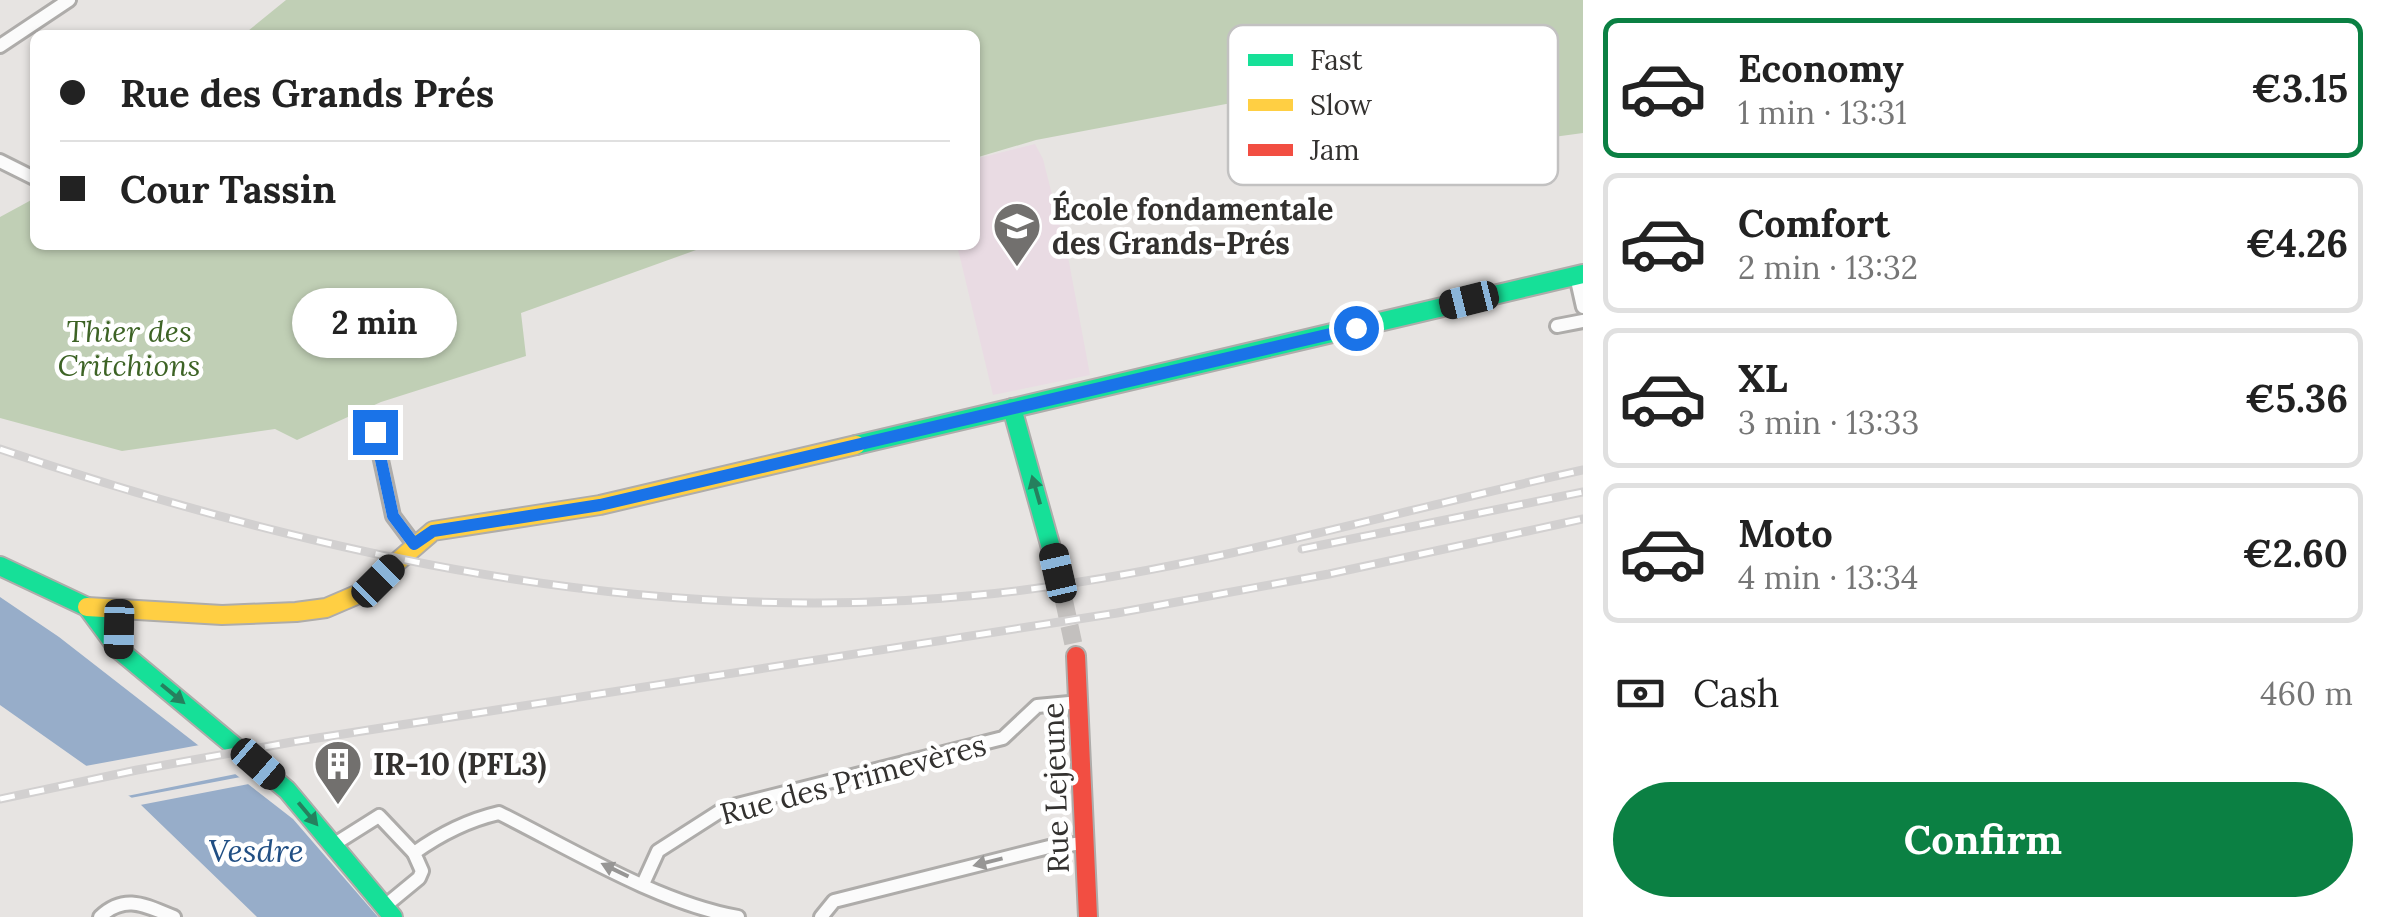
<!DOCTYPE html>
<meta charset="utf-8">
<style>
:root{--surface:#fff;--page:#f2f2f2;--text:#222;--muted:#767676;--line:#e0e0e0;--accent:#0b8043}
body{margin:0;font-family:Lora,serif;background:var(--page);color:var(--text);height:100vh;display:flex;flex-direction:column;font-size:38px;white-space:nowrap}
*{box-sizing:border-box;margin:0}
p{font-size:32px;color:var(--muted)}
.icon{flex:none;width:55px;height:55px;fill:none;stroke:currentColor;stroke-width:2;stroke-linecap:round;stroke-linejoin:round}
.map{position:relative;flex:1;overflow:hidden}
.side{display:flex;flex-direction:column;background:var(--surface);width:800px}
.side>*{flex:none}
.hud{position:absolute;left:30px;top:30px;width:950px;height:220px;border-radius:15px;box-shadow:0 2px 8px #0004;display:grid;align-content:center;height:220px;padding:0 30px;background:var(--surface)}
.end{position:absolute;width:45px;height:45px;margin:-22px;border:12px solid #1a73e8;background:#fff;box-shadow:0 0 0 5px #fff}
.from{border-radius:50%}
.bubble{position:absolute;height:70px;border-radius:35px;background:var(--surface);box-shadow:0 2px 8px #0004;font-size:32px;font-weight:700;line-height:70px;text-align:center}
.car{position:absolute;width:30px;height:60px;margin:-30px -15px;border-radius:12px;box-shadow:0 0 8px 2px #0007;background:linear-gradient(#222 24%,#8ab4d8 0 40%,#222 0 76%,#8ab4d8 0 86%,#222 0)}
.hud b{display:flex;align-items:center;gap:35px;height:95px;font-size:38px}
.hud b+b{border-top:2px solid var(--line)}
.hud i{width:25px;height:25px;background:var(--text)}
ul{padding:18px 0 0;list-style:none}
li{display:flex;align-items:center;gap:30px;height:140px;margin:0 20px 15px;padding:0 10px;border:5px solid var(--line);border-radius:15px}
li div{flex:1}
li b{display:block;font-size:38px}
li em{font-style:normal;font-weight:700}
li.on{border-color:var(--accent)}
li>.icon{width:90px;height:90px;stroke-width:1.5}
.pay{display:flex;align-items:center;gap:25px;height:110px;padding:0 30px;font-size:38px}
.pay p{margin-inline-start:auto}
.cta{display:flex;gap:20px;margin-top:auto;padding:20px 30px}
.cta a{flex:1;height:115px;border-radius:60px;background:var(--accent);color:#fff;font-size:40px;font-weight:700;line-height:115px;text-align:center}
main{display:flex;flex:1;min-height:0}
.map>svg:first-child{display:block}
</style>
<main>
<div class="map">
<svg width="1583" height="917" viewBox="0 0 1583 917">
<rect width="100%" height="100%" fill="#e7e4e2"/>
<path fill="#e9dbe3" d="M1035,144L1043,159L1069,262L1090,375L993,395L957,245H975V159Z"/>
<g fill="#c0cfb5">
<path d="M286,0H1583V133L1495,145L1487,113L1478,105L1368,96L1226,104L1036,140L975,158V35H243Z"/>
<path d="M35,198V245H710L521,313L526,356L381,402L297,440L275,429L122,451L0,418V217Z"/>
</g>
<path fill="#97adc9" d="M0,597L59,637L293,819L378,917H257L139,803L0,705Z"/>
<g fill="#e7e4e2">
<path d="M205,744L241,773L122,797L80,767Z"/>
<path d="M246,776L254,783L135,806L125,799Z"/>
</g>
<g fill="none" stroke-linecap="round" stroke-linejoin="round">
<path stroke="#c3c0be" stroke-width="18" stroke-dasharray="18 9" stroke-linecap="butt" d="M1058,573L1076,656"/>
<g stroke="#aeacaa" stroke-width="18">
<g id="street">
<path d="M0,46L69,0"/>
<path d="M0,161L34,178"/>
<path d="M1576,276L1583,307"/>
<path d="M1557,326L1583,321"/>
<path d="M375,432L393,516L414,544"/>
<path d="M333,845L379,816L414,853"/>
<path d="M643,884L658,851L725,808L1003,738L1037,706L1080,702"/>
<path d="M385,906L419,878L422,871L414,853C439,835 469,820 499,813C571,849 659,903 738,917"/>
<path d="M100,917C125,893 146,906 174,917"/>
<path d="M821,917L834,901L1049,847L1084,843"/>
</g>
</g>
<g stroke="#aeacaa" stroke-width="22">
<g id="fast">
<path d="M1012,408L1058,573"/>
<path d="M856,445L1583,274"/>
<path d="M0,566L87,607L118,649L287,790L393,917"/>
</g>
</g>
<g stroke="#aeacaa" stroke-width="22">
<path id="slow" d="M87,607L222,615L296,612L326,608L361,593L433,531L600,505L856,445"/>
</g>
<g stroke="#aeacaa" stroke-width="22">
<path id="jam" d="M1076,656L1088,917"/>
</g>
<use href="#street" stroke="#fbfbfb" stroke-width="12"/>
<use href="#fast" stroke="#16e098" stroke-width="18"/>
<use href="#slow" stroke="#ffcf43" stroke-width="18"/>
<use href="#jam" stroke="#f24e42" stroke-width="18"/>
<g stroke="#d2d0d0" stroke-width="9">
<g id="rail">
<path d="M0,449C314,555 647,628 979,595C1184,575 1383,514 1583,470"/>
<path d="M1302,549L1583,492"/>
<path d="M0,799L137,770L292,742L1117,613L1329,574L1583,519"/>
</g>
</g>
<use href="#rail" stroke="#fff" stroke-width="5" stroke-dasharray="15" stroke-linecap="butt"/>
</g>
<defs><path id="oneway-solid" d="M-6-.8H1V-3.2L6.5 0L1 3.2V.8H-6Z" transform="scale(2.5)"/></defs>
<g fill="#26805e">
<use href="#oneway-solid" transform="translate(1036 490) rotate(-106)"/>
<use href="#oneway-solid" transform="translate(173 694) rotate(39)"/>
<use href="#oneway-solid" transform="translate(308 814) rotate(50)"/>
</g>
<g fill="#979695">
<use href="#oneway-solid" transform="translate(988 862) rotate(166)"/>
<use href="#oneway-solid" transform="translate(615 870) rotate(-154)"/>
</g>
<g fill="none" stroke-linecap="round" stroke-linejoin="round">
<path stroke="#1a73e8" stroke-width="12" d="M375,432L393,516L414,544L433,531L600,505L1356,328"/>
</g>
<defs>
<g id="school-pin" transform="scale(2.5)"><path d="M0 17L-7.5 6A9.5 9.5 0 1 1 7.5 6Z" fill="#72706e" stroke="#fff"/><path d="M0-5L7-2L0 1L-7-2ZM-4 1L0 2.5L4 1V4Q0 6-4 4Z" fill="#fff"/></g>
<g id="building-pin" transform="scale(2.5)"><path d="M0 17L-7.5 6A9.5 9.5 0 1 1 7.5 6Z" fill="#72706e" stroke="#fff"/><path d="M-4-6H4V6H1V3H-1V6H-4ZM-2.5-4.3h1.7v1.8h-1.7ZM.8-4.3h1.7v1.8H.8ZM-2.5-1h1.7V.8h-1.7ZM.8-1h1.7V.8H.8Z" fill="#fff"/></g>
</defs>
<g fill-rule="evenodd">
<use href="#school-pin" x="1017" y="226"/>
<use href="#building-pin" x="338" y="764"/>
</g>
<g text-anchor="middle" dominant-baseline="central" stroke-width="9" stroke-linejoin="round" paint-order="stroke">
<g font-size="30" font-weight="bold" fill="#33312f" stroke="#fff" text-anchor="start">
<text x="1052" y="209">École fondamentale<tspan x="1052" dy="34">des Grands-Prés</tspan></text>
<text x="373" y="764">IR-10 (PFL3)</text>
</g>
<g font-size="30" font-style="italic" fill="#3d6325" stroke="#fff">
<text x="129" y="331">Thier des<tspan x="129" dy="34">Critchions</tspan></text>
</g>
<g font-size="30" fill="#33312f" stroke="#fff">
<text transform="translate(853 779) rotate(-15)">Rue des Primevères</text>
<text transform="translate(1055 788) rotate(-92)">Rue Lejeune</text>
</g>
<g font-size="32" font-style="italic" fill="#214f84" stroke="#fff">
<text x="256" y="850">Vesdre</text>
</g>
</g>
<rect x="1228" y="25" width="330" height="160" rx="15" fill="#fff" stroke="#c2c1c1" stroke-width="2.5"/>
<rect x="1248" y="54" width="45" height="12" fill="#16e098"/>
<rect x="1248" y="99" width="45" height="12" fill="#ffcf43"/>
<rect x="1248" y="144" width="45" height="12" fill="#f24e42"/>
<g font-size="28" fill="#33312f">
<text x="1310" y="70">Fast</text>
<text x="1310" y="115">Slow</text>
<text x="1310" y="160">Jam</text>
</g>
</svg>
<i class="end from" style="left:1356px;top:328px"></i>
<i class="end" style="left:375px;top:432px"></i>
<div class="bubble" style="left:292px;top:288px;width:165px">2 min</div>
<i class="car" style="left:1469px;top:300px;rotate:256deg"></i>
<i class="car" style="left:1058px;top:573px;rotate:347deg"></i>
<i class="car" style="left:378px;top:581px;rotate:45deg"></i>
<i class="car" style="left:119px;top:629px;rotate:181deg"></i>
<i class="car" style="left:258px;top:764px;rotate:131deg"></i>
<div class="hud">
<b><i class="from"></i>Rue des Grands Prés</b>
<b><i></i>Cour Tassin</b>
</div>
</div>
<section class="side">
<ul>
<li class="on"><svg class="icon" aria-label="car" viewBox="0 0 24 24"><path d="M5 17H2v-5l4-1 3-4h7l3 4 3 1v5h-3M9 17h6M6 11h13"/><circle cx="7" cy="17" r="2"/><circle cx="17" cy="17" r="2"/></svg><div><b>Economy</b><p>1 min · 13:31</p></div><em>€3.15</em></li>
<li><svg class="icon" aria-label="car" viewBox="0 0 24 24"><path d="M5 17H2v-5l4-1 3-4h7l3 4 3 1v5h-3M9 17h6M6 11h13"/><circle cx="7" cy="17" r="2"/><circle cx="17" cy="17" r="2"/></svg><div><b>Comfort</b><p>2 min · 13:32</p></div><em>€4.26</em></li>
<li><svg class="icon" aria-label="car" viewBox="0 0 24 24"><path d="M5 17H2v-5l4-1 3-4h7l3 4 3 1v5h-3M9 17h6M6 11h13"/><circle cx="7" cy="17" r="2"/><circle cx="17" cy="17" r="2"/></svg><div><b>XL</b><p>3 min · 13:33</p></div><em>€5.36</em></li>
<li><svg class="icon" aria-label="car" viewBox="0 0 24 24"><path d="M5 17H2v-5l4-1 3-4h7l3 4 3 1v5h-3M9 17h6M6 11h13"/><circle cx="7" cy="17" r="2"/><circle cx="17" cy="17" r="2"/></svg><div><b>Moto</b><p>4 min · 13:34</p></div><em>€2.60</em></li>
</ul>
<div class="pay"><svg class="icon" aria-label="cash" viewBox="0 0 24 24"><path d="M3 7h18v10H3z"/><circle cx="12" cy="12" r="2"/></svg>Cash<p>460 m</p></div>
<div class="cta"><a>Confirm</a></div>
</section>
</main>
